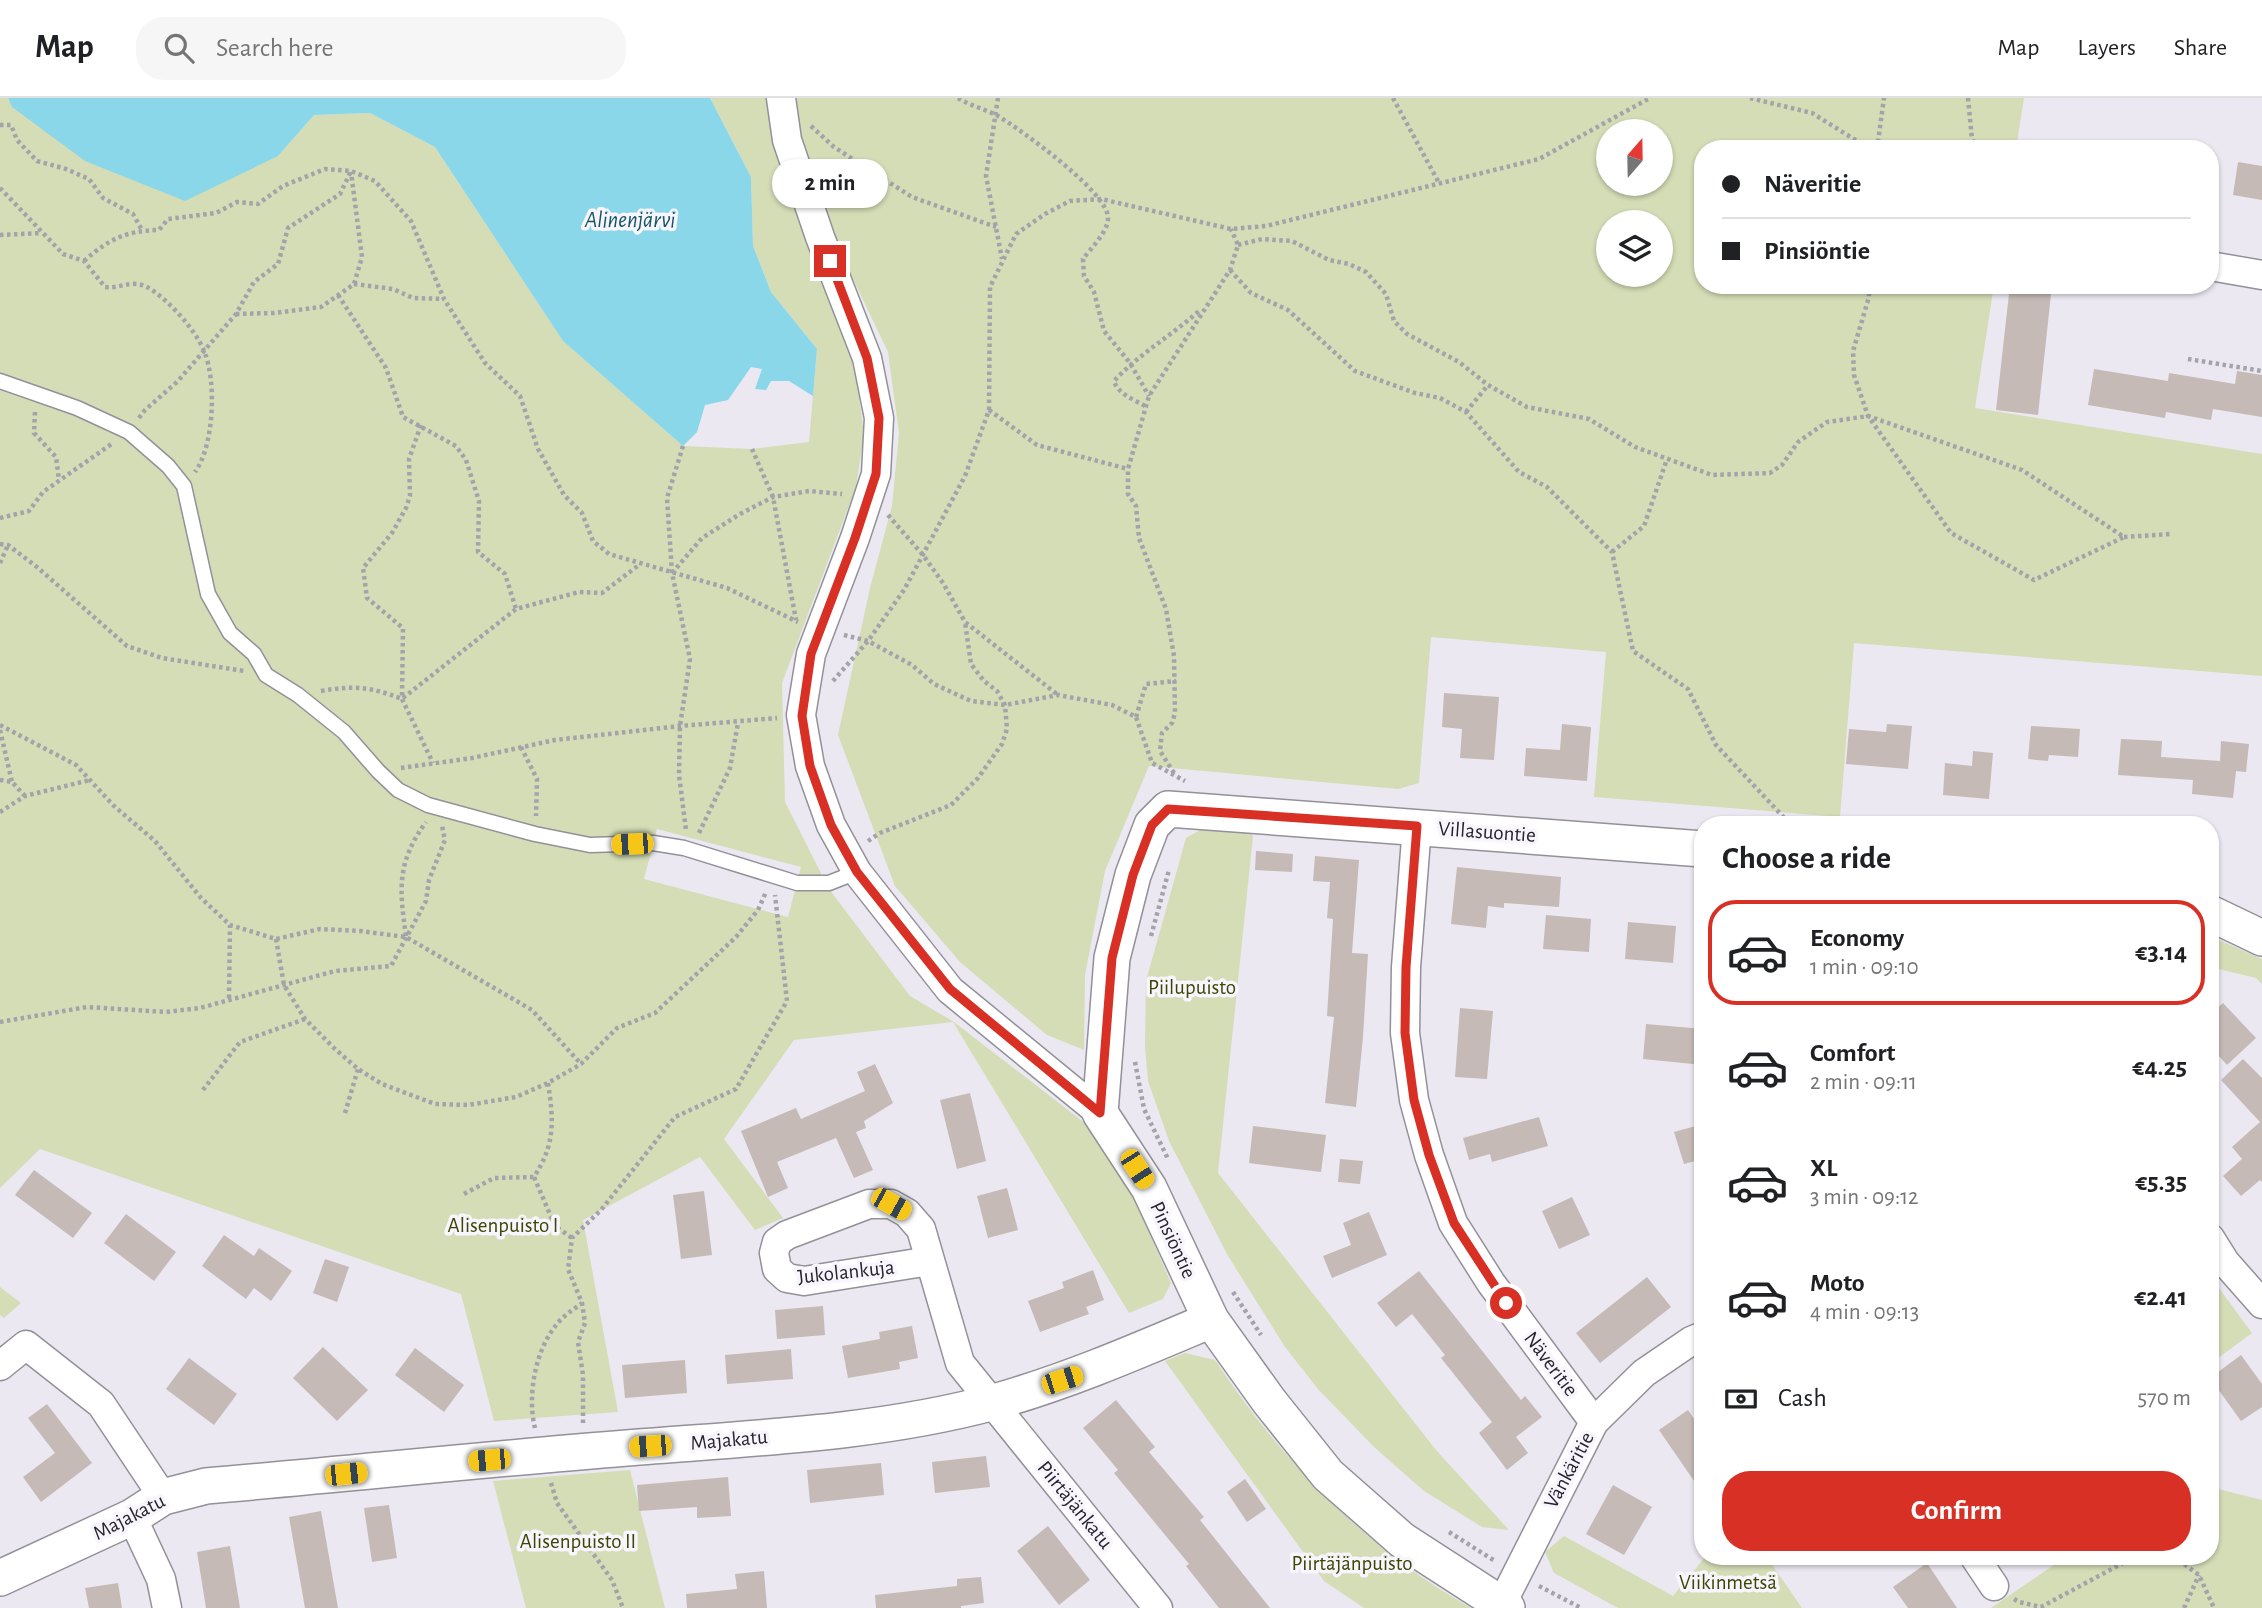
<!DOCTYPE html>
<meta charset="utf-8">
<style>
:root{--surface:#fff;--page:#f6f6f6;--text:#202124;--muted:#757577;--line:#e0e0e0;--accent:#d93025}
body{margin:0;font-family:"Alegreya Sans",sans-serif;background:var(--page);color:var(--text);height:100vh;display:flex;flex-direction:column;font-size:26px;white-space:nowrap}
*{box-sizing:border-box;margin:0}
p{font-size:23px;color:var(--muted)}
.icon{flex:none;width:38px;height:38px;fill:none;stroke:currentColor;stroke-width:2;stroke-linecap:round;stroke-linejoin:round}
.map{position:relative;flex:1;overflow:hidden}
.panel{position:absolute;left:1694px;top:718px;width:525px;height:749px;display:flex;flex-direction:column;background:var(--surface);border-radius:28px;box-shadow:0 2px 5px #0004}
.panel>*{flex:none}
.guide{position:absolute;left:1694px;top:42px;width:525px;height:154px;border-radius:28px;box-shadow:0 2px 5px #0004;display:grid;align-content:center;height:154px;padding:0 28px;background:var(--surface)}
.needle{width:46px;rotate:20deg}
.tools{position:absolute;left:1596px;top:21px;display:grid;gap:14px}
.tools a{display:grid;place-items:center;width:77px;height:77px;border-radius:50%;background:var(--surface);box-shadow:0 2px 5px #0004;font-size:35px}
.end{position:absolute;width:32px;height:32px;margin:-16px;border:9px solid #d93025;background:#fff;box-shadow:0 0 0 4px #fff}
.from{border-radius:50%}
.bubble{position:absolute;height:49px;border-radius:24px;background:var(--surface);box-shadow:0 2px 5px #0004;font-size:23px;font-weight:600;line-height:49px;text-align:center}
.car{position:absolute;width:21px;height:42px;margin:-21px -10px;border-radius:9px;box-shadow:0 0 5px 2px #0007;background:linear-gradient(#f5c518 24%,#345 0 40%,#f5c518 0 76%,#345 0 86%,#f5c518 0)}
.guide b{display:flex;align-items:center;gap:24px;height:66px;font-size:26px}
.guide b+b{border-top:2px solid var(--line)}
.guide i{width:18px;height:18px;background:var(--text)}
ul{padding:0;list-style:none}
li{display:flex;align-items:center;gap:21px;height:105px;margin:0 14px 10px;padding:0 14px;border:4px solid transparent;border-radius:28px}
li div{flex:1}
li b{display:block;font-size:26px}
li em{font-style:normal;font-weight:600}
li.on{border-color:var(--accent)}
li>.icon{width:63px;height:63px;stroke-width:1.5}
h2{padding:0 28px;font-size:32px;line-height:84px}
.pay{display:flex;align-items:center;gap:18px;height:77px;padding:0 28px;font-size:26px}
.pay p{margin-inline-start:auto}
.button{display:flex;gap:14px;margin-top:auto;padding:14px 28px}
.button a{flex:1;height:80px;border-radius:28px;background:var(--accent);color:#fff;font-size:28px;font-weight:600;line-height:80px;text-align:center}
header{display:flex;align-items:center;gap:42px;box-sizing:border-box;height:98px;padding:0 35px;background:var(--surface);border-bottom:2px solid var(--line)}
header strong{font-size:33px}
nav{display:flex;gap:38px;margin-inline-start:auto;font-size:24px}
.search{width:490px;height:63px;background:var(--page);display:flex;align-items:center;gap:18px;box-sizing:border-box;padding:0 24px;border-radius:28px;color:var(--muted);font-size:26px}
.map>svg:first-child{display:block}
</style>
<header>
<strong>Map</strong>
<div class="search"><svg class="icon" aria-label="search" viewBox="0 0 24 24"><circle cx="10" cy="10" r="6"/><path d="M15 15l6 6"/></svg>Search here</div>
<nav><a>Map</a><a>Layers</a><a>Share</a></nav>
</header>
<div class="map">
<svg width="2262" height="1510" viewBox="0 0 2262 1510">
<rect width="100%" height="100%" fill="#ebe8f2"/>
<g fill="#d4ddb6" fill-rule="evenodd">
<path d="M0,0H8L12,9L278,58L314,17L370,15L435,49L563,243L683,348L752,351L809,344L817,251L771,194L753,148L751,79L710,0H767L770,29L823,185L854,261L864,336L856,389L782,585L785,704L829,791L910,898L954,924L1090,1029L1134,1099L1171,1185L1163,1201L1129,1215L953,924L794,942L724,1041L783,1120L755,1132L700,1059L583,1122L618,1314L494,1323L461,1196L40,1051L0,1090ZM657,731L801,769L788,819L644,781Z"/>
<path d="M795,0H2024L2016,51H1703V187H1994L1975,310L2262,356V578L1854,545L1840,719L1594,699L1606,554L1431,539L1419,685L1398,691L1149,668L1105,773L1085,877L1084,952L1047,937L960,864L895,788L838,637L870,490L892,408L899,335L888,254L852,179L814,86L796,26ZM1608,33H1661V86H1608ZM1608,124H1661V177H1608Z"/>
<path d="M1211,726L1248,730L1253,738L1218,1075L1436,1352L1509,1432L1482,1429L1424,1393L1374,1349L1318,1291L1285,1249L1228,1158L1169,1043L1148,983L1145,949L1146,883L1186,740Z"/>
<path d="M2210,838L2262,861V886L2256,880L2210,869Z"/>
<path d="M2210,1178L2252,1235L2210,1266Z"/>
<path d="M0,1189L21,1205L4,1220L0,1217Z"/>
<path d="M1185,1255L1215,1262C1282,1363 1365,1450 1471,1510H1364L1324,1483L1165,1263Z"/>
<path d="M630,1372L665,1510H526L493,1383Z"/>
<path d="M2210,1389L2262,1402V1510H1991L2067,1458H2210Z"/>
<path d="M1564,1438L1673,1498L1706,1458H1766L1802,1510H1618L1554,1475L1545,1454Z"/>
</g>
<path fill="#8ad7e9" d="M8,0H710L751,79L753,148L771,194L817,251L813,298L789,283H771L766,292L755,291L762,271L751,269L728,302L705,307L697,334L683,348L563,243L435,49L370,15L314,17L278,58L185,103L85,63L12,9Z"/>
<g fill="#c5bab5">
<path d="M2238,64L2262,68V102L2233,97Z"/>
<path d="M2010,187H2052L2038,317L1996,312Z"/>
<path d="M2094,271L2168,283L2169,275L2235,286L2237,273L2262,277V319L2213,311L2211,322L2166,314L2165,320L2088,307Z"/>
<path d="M1444,595L1499,599L1494,662L1460,660L1462,631L1442,629Z"/>
<path d="M1562,626L1591,629L1587,683L1524,678L1526,650L1560,652Z"/>
<path d="M1887,626L1912,628L1908,671L1846,666L1849,631L1886,634Z"/>
<path d="M2031,628L2080,631L2078,659L2049,657L2048,663L2028,661Z"/>
<path d="M2121,641L2162,643L2161,659L2220,663L2221,643L2249,646L2246,674L2236,673L2233,700L2192,696L2193,682L2118,677Z"/>
<path d="M1973,653L1993,655L1989,701L1943,697L1945,665L1972,668Z"/>
<path d="M1256,753L1293,756L1292,774L1255,772Z"/>
<path d="M1315,758L1359,762L1352,855L1368,856L1363,939L1356,1009L1325,1005L1334,919L1327,918L1333,821L1327,820L1330,784L1313,783Z"/>
<path d="M1457,769L1561,779L1559,809L1504,805V810L1488,808L1486,830L1451,826Z"/>
<path d="M1546,817L1591,821L1589,854L1543,851Z"/>
<path d="M1628,824L1676,828L1673,865L1625,861Z"/>
<path d="M2223,905L2256,940L2227,967L2210,948V917Z"/>
<path d="M1460,910L1493,913L1487,981L1455,979Z"/>
<path d="M1646,926L1703,931V967L1643,961Z"/>
<path d="M2243,961L2262,980V1084L2260,1082L2241,1098L2223,1078L2242,1061L2232,1049L2260,1024L2221,982Z"/>
<path d="M875,966L893,1005L864,1023L866,1030L856,1034L873,1072L854,1080L836,1040L777,1064L788,1090L768,1099L741,1033L796,1010L801,1021L865,993L857,974Z"/>
<path d="M970,995L986,1063L957,1071L940,1002Z"/>
<path d="M1539,1019L1548,1048L1492,1064L1490,1056L1469,1062L1463,1040Z"/>
<path d="M1703,1026V1061L1684,1066L1674,1034Z"/>
<path d="M1253,1028L1326,1037L1321,1074L1249,1065Z"/>
<path d="M1340,1061L1363,1063L1360,1086L1338,1084Z"/>
<path d="M34,1072L92,1115L73,1140L15,1097Z"/>
<path d="M1007,1090L1018,1132L988,1140L977,1098Z"/>
<path d="M704,1093L712,1157L681,1161L673,1097Z"/>
<path d="M1572,1099L1590,1137L1559,1151L1542,1113Z"/>
<path d="M1369,1114L1387,1157L1332,1180L1323,1158L1351,1147L1343,1125Z"/>
<path d="M126,1116L176,1154L154,1183L104,1145Z"/>
<path d="M224,1137L254,1158L259,1150L292,1173L271,1203L254,1190L246,1201L202,1168Z"/>
<path d="M325,1161L349,1169L337,1204L313,1195Z"/>
<path d="M1093,1172L1104,1202L1086,1209L1089,1216L1040,1234L1028,1203L1064,1190L1062,1184Z"/>
<path d="M1419,1173L1521,1302L1525,1298L1542,1319L1516,1339L1528,1355L1507,1372L1479,1335L1492,1324L1441,1260L1445,1257L1412,1216L1396,1229L1377,1205Z"/>
<path d="M1647,1179L1671,1209L1600,1265L1576,1235Z"/>
<path d="M823,1208L825,1237L777,1241L775,1212Z"/>
<path d="M912,1228L918,1260L899,1264L900,1271L848,1280L842,1248L880,1241L879,1234Z"/>
<path d="M323,1249L368,1292L337,1323L293,1280Z"/>
<path d="M415,1250L464,1287L444,1314L395,1277Z"/>
<path d="M791,1251L793,1281L727,1286L725,1257Z"/>
<path d="M2241,1257L2262,1286V1309L2241,1323L2210,1280Z"/>
<path d="M189,1260L237,1296L214,1327L166,1291Z"/>
<path d="M685,1262L687,1295L625,1300L622,1267Z"/>
<path d="M1116,1302L1155,1349L1149,1354L1204,1419L1200,1422L1270,1510H1219L1186,1468L1189,1466L1114,1375L1118,1372L1083,1330Z"/>
<path d="M47,1306L92,1365L41,1404L23,1379L55,1355L28,1320Z"/>
<path d="M1688,1312L1703,1334V1396L1659,1332Z"/>
<path d="M986,1358L990,1389L935,1395L932,1364Z"/>
<path d="M881,1365L884,1397L810,1405L807,1372Z"/>
<path d="M728,1379L731,1418L697,1420V1409L639,1413L637,1387Z"/>
<path d="M1245,1381L1266,1411L1247,1424L1227,1394Z"/>
<path d="M1613,1387L1652,1409L1624,1457L1586,1436Z"/>
<path d="M389,1407L397,1460L372,1464L364,1410Z"/>
<path d="M321,1413L338,1510H305L289,1419Z"/>
<path d="M1048,1428L1090,1482L1059,1507L1017,1453Z"/>
<path d="M230,1448L240,1510H206L197,1454Z"/>
<path d="M1927,1465L1957,1510H1908L1893,1489Z"/>
<path d="M764,1473L767,1510H687L686,1496L737,1491L735,1476Z"/>
<path d="M981,1479L984,1505L961,1508V1510H876L875,1497L957,1488V1481Z"/>
<path d="M118,1485L122,1510H89L85,1490Z"/>
</g>
<g fill="none" stroke-linecap="round" stroke-linejoin="round">
<g stroke="#939099" stroke-width="17">
<path id="service" d="M0,283L77,310L129,334L168,368L184,388L208,496L230,535L254,556L266,577L298,597L344,634L378,673L398,692L428,707L535,736L590,747L653,745L684,750L797,785H829L857,774"/>
</g>
<g stroke="#939099" stroke-width="31">
<g id="minor">
<path d="M781,0L787,42L820,139L867,260L879,320L876,376L855,440L811,556L801,617L810,668L831,727L857,774L950,892L1100,1015"/>
<path d="M2210,168L2262,177"/>
<path d="M1417,728L1406,869L1405,935L1414,1002L1429,1057L1453,1125L1491,1185L1594,1324"/>
<path d="M2210,1140L2225,1164L2262,1206"/>
<path d="M930,1163L804,1183L787,1180L777,1171L774,1155L777,1144L787,1137L869,1106H891L907,1115L921,1131L960,1265L1158,1510"/>
<path d="M0,1268L26,1247L101,1306L163,1399"/>
<path d="M132,1419L161,1481L167,1510"/>
<path d="M1974,1458L1994,1488"/>
<path d="M1501,1507L1594,1324L1644,1275L1691,1243L1703,1238"/>
</g>
</g>
<g stroke="#939099" stroke-width="38">
<g id="tertiary">
<path d="M2210,815L2262,840"/>
<path d="M0,1480L132,1419L163,1399L206,1388C347,1376 487,1361 627,1350C749,1340 875,1336 994,1304C1069,1283 1140,1252 1211,1222"/>
<path d="M1507,1510L1402,1442L1328,1377L1269,1303L1211,1222L1149,1090L1100,1015L1112,860L1133,777L1152,727L1168,711L1703,751"/>
</g>
</g>
<g stroke="#a5a2aa" stroke-width="4.5" stroke-dasharray="3.5 3.5" stroke-linecap="butt">
<path d="M958,0C971,8 985,11 998,18C1021,32 1108,94 1108,120C1108,134 1091,150 1083,161L1084,178L1094,194L1104,233L1130,265L1149,298"/>
<path d="M998,0L986,78L1002,161"/>
<path d="M1393,0L1439,85"/>
<path d="M1750,0L1812,15L1870,51"/>
<path d="M1968,0L1972,41L1977,51"/>
<path d="M0,27H11L17,42L37,63L66,71L89,81L103,100L133,116L142,132"/>
<path d="M811,28L834,49L912,99L996,129"/>
<path d="M1877,51L1884,0"/>
<path d="M0,90L63,156L84,163L105,189C120,191 131,181 147,189C168,201 195,231 204,253C217,283 214,348 195,374"/>
<path d="M0,137L42,135"/>
<path d="M1238,147L1262,141L1292,143L1329,162L1349,166L1366,174L1386,196L1394,223L1407,236L1459,264L1488,287L1527,309L1589,321L1635,349L1712,377L1770,375L1782,367L1798,344L1827,324L1868,318L2022,372L2124,439L2034,482L1951,435L1868,318L1854,277L1853,253L1869,199V187"/>
<path d="M84,163C109,141 125,133 159,132L168,121L216,115L237,104L258,106L283,88L325,71L351,73L375,83L411,123L444,201L485,265L520,298L538,351L564,397L582,415L593,443L609,456L727,490L798,524"/>
<path d="M1230,172L1251,195L1288,212L1355,273L1415,295L1440,300L1466,314L1519,374L1547,389L1612,454L1633,553L1688,591L1716,647L1790,726"/>
<path d="M354,186L393,191L413,200L444,201"/>
<path d="M338,197L386,270L403,319L456,348L466,362L479,403L478,454L505,476L516,511"/>
<path d="M236,216L274,215L321,209L354,186L362,159L351,74"/>
<path d="M2188,261L2262,273"/>
<path d="M1145,308C1133,301 1118,296 1114,283C1139,256 1171,238 1199,213"/>
<path d="M989,312L1037,347L1128,371"/>
<path d="M35,314L34,335L56,359L59,382"/>
<path d="M1466,314L1488,287"/>
<path d="M139,320L145,312L177,284L236,216L254,184L278,166L288,130L340,96L351,73"/>
<path d="M421,327L409,361L410,398L406,410L392,435L363,470L367,500L403,530L402,601L433,665"/>
<path d="M683,348L667,400L672,475L690,561L680,628L679,677L686,732"/>
<path d="M752,351L773,399L796,522"/>
<path d="M888,417L923,457L943,485L965,524L1058,597"/>
<path d="M0,420L29,413L43,394L113,345"/>
<path d="M2124,439L2171,436"/>
<path d="M0,446L8,447L37,469L127,548L162,560L244,573"/>
<path d="M1612,454L1644,428L1667,361"/>
<path d="M0,465L8,447"/>
<path d="M672,475L702,440L740,416L773,399L809,393L842,396"/>
<path d="M844,537L868,543L912,567L934,586L971,603L1005,607L1058,597L1112,607L1136,619L1152,665L1185,683"/>
<path d="M833,583L868,543L904,492L965,378L989,312L990,189L1016,136L1045,116L1070,103L1101,101L1231,131L1266,128L1539,61L1650,0"/>
<path d="M321,593C355,587 371,589 402,601"/>
<path d="M403,600L516,511L579,494L602,495L639,467"/>
<path d="M1136,619L1146,586L1176,583"/>
<path d="M0,627L76,667L114,708L155,743L201,800L230,827L276,841L320,831L360,833L406,839L532,912L581,966"/>
<path d="M0,632L12,684"/>
<path d="M521,649L537,681L536,718"/>
<path d="M401,670L472,660L555,642L680,628L777,620"/>
<path d="M1174,675L1160,653L1162,635L1172,625L1175,615L1174,558L1166,511L1139,440L1136,408L1128,396V371L1149,298L1230,172L1238,147L1231,131"/>
<path d="M0,682L12,684L25,698"/>
<path d="M0,714L25,698L90,682"/>
<path d="M1715,724L1740,726"/>
<path d="M699,735L730,670L738,625"/>
<path d="M868,743L880,735L951,707L978,680L1002,646L1007,631L1005,607L997,593L984,583L971,566L965,524"/>
<path d="M406,838C399,790 397,764 426,724"/>
<path d="M1151,838L1169,772"/>
<path d="M276,841L284,887L305,921L335,951L358,971L382,986L435,1006L468,1007L516,999L548,985L581,966L617,930L655,915L736,839L758,812L766,794"/>
<path d="M229,900L230,827"/>
<path d="M0,924L87,909L166,914L200,910L335,873L391,868L426,803L429,782L445,742L442,728"/>
<path d="M1135,964L1144,1011L1168,1061"/>
<path d="M548,985C554,1024 555,1046 534,1079L555,1128L572,1140"/>
<path d="M203,992L240,944L305,921"/>
<path d="M345,1015L358,971"/>
<path d="M464,1096L494,1080L534,1079"/>
<path d="M1233,1194L1261,1237"/>
<path d="M583,1325V1277L578,1244L585,1225L582,1205L568,1171L572,1140L601,1112L675,1019L736,991L787,903L775,797"/>
<path d="M535,1330C527,1298 535,1252 557,1226C563,1218 573,1212 582,1205"/>
<path d="M551,1385L557,1405L612,1482L623,1510"/>
<path d="M1449,1434L1495,1463"/>
<path d="M2173,1458L2199,1477L2214,1510"/>
<path d="M1539,1488L1581,1510"/>
<path d="M2014,1501L2019,1504L2041,1509L2136,1458"/>
<path d="M2184,1510L2199,1477"/>
</g>
<use href="#service" stroke="#fff" stroke-width="14"/>
<use href="#minor" stroke="#fff" stroke-width="28"/>
<use href="#tertiary" stroke="#fff" stroke-width="35"/>
</g>
<g fill="none" stroke-linecap="round" stroke-linejoin="round">
<path stroke="#d93025" stroke-width="9" d="M830,163L867,260L879,320L876,376L855,440L811,556L802,618L810,668L831,727L857,774L950,891L1100,1015L1112,860L1133,777L1152,727L1168,711L1417,728L1406,869L1405,935L1414,1002L1429,1057L1454,1125L1506,1205"/>
</g>
<g text-anchor="middle" dominant-baseline="central" stroke-width="7" stroke-linejoin="round" paint-order="stroke">
<g font-size="21" fill="#262529" stroke="#f8f5fe">
<text transform="translate(1487 734) rotate(4)">Villasuontie</text>
<text transform="translate(1173 1142) rotate(65)">Pinsiöntie</text>
<text transform="translate(846 1174) rotate(-6)">Jukolankuja</text>
<text transform="translate(1551 1266) rotate(53)">Näveritie</text>
<text transform="translate(729 1342) rotate(-5)">Majakatu</text>
<text transform="translate(1569 1372) rotate(-62)">Vänkäritie</text>
<text transform="translate(1075 1407) rotate(51)">Piirtäjänkatu</text>
<text transform="translate(129 1419) rotate(-27)">Majakatu</text>
</g>
<g font-size="21" fill="#3d4700" stroke="#f8f5fe">
<text x="1192" y="889">Piilupuisto</text>
<text x="503" y="1127">Alisenpuisto I</text>
<text x="578" y="1443">Alisenpuisto II</text>
<text x="1352" y="1465">Piirtäjänpuisto</text>
<text x="1728" y="1484">Viikinmetsä</text>
</g>
<g font-size="23" font-style="italic" fill="#145663" stroke="#f8f5fe">
<text x="630" y="122">Alinenjärvi</text>
</g>
</g>
</svg>
<div class="tools">
<a><svg class="needle" viewBox="-14 -14 28 28"><path d="M0-13l5 13h-10z" fill="#e53935"/><path d="M0 13l5-13h-10z" fill="#757577"/></svg></a>
<a><svg class="icon" aria-label="layers" viewBox="0 0 24 24"><path d="M12 4l9 5-9 5-9-5zM3 14l9 5 9-5"/></svg></a>
</div>
<i class="end from" style="left:1506px;top:1205px"></i>
<i class="end" style="left:830px;top:163px"></i>
<div class="bubble" style="left:772px;top:61px;width:116px">2 min</div>
<i class="car" style="left:632px;top:746px;rotate:268deg"></i>
<i class="car" style="left:1137px;top:1071px;rotate:147deg"></i>
<i class="car" style="left:891px;top:1106px;rotate:119deg"></i>
<i class="car" style="left:1062px;top:1282px;rotate:72deg"></i>
<i class="car" style="left:650px;top:1348px;rotate:266deg"></i>
<i class="car" style="left:489px;top:1362px;rotate:265deg"></i>
<i class="car" style="left:346px;top:1376px;rotate:84deg"></i>
<div class="guide">
<b><i class="from"></i>Näveritie</b>
<b><i></i>Pinsiöntie</b>
</div>
<section class="panel">
<h2>Choose a ride</h2>
<ul>
<li class="on"><svg class="icon" aria-label="car" viewBox="0 0 24 24"><path d="M5 17H2v-5l4-1 3-4h7l3 4 3 1v5h-3M9 17h6M6 11h13"/><circle cx="7" cy="17" r="2"/><circle cx="17" cy="17" r="2"/></svg><div><b>Economy</b><p>1 min · 09:10</p></div><em>€3.14</em></li>
<li><svg class="icon" aria-label="car" viewBox="0 0 24 24"><path d="M5 17H2v-5l4-1 3-4h7l3 4 3 1v5h-3M9 17h6M6 11h13"/><circle cx="7" cy="17" r="2"/><circle cx="17" cy="17" r="2"/></svg><div><b>Comfort</b><p>2 min · 09:11</p></div><em>€4.25</em></li>
<li><svg class="icon" aria-label="car" viewBox="0 0 24 24"><path d="M5 17H2v-5l4-1 3-4h7l3 4 3 1v5h-3M9 17h6M6 11h13"/><circle cx="7" cy="17" r="2"/><circle cx="17" cy="17" r="2"/></svg><div><b>XL</b><p>3 min · 09:12</p></div><em>€5.35</em></li>
<li><svg class="icon" aria-label="car" viewBox="0 0 24 24"><path d="M5 17H2v-5l4-1 3-4h7l3 4 3 1v5h-3M9 17h6M6 11h13"/><circle cx="7" cy="17" r="2"/><circle cx="17" cy="17" r="2"/></svg><div><b>Moto</b><p>4 min · 09:13</p></div><em>€2.41</em></li>
</ul>
<div class="pay"><svg class="icon" aria-label="cash" viewBox="0 0 24 24"><path d="M3 7h18v10H3z"/><circle cx="12" cy="12" r="2"/></svg>Cash<p>570 m</p></div>
<div class="button"><a>Confirm</a></div>
</section>
</div>
